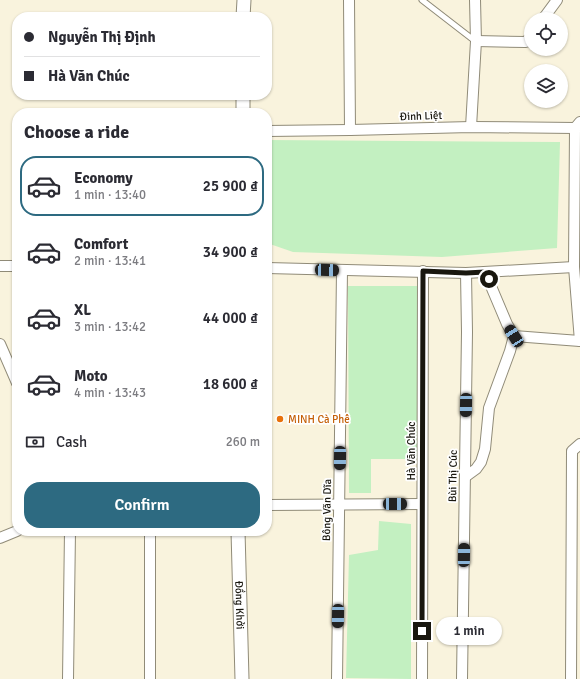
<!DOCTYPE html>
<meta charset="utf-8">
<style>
:root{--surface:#fff;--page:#f7f7f7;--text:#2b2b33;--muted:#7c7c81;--line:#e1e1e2;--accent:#2d6a81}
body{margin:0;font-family:Signika,sans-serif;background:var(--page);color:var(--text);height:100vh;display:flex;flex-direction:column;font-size:15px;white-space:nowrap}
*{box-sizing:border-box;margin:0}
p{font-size:13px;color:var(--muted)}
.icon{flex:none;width:22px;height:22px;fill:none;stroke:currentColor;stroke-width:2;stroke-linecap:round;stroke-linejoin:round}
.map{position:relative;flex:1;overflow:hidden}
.details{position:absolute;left:12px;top:108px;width:260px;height:428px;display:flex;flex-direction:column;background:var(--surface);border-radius:16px;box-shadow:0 1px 3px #0004}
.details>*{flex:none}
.hud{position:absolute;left:12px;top:12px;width:260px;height:88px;border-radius:16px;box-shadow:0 1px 3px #0004;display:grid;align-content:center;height:88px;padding:0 12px;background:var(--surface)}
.controls{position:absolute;left:524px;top:12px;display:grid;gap:8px}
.controls a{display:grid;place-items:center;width:44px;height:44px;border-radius:50%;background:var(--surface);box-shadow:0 1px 3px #0004;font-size:20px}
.end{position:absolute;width:18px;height:18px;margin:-9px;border:5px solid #19170f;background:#fff;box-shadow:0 0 0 2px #fff}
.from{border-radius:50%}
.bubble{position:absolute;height:28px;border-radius:14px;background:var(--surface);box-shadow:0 1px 3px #0004;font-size:13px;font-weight:600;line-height:28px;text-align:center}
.car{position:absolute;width:12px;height:24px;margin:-12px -6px;border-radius:5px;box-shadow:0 0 3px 1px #0007;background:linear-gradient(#222 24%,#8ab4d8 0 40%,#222 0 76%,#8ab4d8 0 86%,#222 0)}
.hud b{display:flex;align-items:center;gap:14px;height:38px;font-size:15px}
.hud b+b{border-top:1px solid var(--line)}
.hud i{width:10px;height:10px;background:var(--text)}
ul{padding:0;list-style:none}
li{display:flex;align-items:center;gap:12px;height:60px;margin:0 8px 6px;padding:0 4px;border:2px solid transparent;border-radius:16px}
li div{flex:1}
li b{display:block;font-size:15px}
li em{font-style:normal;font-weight:600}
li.current{border-color:var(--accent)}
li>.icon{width:36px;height:36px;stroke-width:1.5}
h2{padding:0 12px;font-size:18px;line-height:48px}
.pay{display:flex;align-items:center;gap:10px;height:44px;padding:0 12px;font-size:15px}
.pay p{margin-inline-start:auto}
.button{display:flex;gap:8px;margin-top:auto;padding:8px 12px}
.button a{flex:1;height:46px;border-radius:16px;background:var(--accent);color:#fff;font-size:16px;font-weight:600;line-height:46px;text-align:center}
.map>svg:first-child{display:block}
</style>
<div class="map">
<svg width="580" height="679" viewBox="0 0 580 679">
<rect width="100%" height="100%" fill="#f9f3dd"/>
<g fill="#c3f0c1">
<path d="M267,140L560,142L557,248L442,257L293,252L267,243Z"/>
<path d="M348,286H417L418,459H371V493H349Z"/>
<path d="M379,521L411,524V679L346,678L349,555L378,550Z"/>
</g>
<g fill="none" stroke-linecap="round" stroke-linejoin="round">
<g stroke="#908b78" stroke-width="7">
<path id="service" d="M422,0L475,41"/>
</g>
<g stroke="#908b78" stroke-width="12">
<g id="minor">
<path d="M349,0L350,130"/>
<path d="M543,19L557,0"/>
<path d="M476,41L526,42L531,36"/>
<path d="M471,127L476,41L475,0"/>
<path d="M267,131L350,130L471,127L575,128"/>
<path d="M0,266H17"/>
<path d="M267,268L466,273L574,267"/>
<path d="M485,272L507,324L514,336L580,341"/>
<path d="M580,341L574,267L575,128L580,122"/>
<path d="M0,344L17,383"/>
<path d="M465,477L476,469L481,462L485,449L489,408L510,351L514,336"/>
<path d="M267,505L422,504"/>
<path d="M150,531V679"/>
<path d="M0,538L17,531"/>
<path d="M68,679L70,531"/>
<path d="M337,679L342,270"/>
<path d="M422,679L423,271"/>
<path d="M462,679L467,332L466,273"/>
<path d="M571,679L572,451L580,444"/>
</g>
</g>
<g stroke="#908b78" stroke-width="15">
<g id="tertiary">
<path d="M243,17L244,0"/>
<path d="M243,113V95"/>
<path id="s1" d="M238,531L242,679"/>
</g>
</g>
<use href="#service" stroke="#fff" stroke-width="5"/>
<use href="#minor" stroke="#fff" stroke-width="10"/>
<use href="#tertiary" stroke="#fff" stroke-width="13"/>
</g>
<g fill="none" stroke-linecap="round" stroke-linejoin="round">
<path stroke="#19170f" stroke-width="5" d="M422,631L423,271L466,273L485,272L489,279"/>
</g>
<circle fill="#e8710a" stroke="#fff" stroke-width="1.5" cx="280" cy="419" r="4"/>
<g text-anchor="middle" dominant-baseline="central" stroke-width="3.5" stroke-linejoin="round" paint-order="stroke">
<g font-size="11" fill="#19170f" stroke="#fff">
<text transform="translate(421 116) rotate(-2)">Đinh Liệt</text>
<text transform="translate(411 451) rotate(-90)">Hà Văn Chúc</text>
<text transform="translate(453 476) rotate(-89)">Bùi Thị Cúc</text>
<text transform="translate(327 510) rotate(-89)">Bông Văn Dĩa</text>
<text stroke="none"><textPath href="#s1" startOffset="74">Đồng Khởi</textPath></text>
</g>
<g font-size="11" fill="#c56008" stroke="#fff" text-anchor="start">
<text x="288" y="419">MINH Cà Phê</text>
</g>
</g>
</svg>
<div class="controls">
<a><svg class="icon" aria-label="locate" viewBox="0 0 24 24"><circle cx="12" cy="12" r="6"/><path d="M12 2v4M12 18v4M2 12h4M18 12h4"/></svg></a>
<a><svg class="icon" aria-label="layers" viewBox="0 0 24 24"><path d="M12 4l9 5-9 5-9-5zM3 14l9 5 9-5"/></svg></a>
</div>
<i class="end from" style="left:489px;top:279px"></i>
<i class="end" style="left:422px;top:631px"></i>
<div class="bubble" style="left:436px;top:617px;width:66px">1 min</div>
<i class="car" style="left:327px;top:270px;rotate:92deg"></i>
<i class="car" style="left:514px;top:336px;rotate:327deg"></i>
<i class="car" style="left:466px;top:405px;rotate:181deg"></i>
<i class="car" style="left:340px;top:458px;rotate:181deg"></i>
<i class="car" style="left:395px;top:504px;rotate:90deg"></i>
<i class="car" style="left:464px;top:555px;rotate:1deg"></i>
<i class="car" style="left:338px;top:616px;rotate:181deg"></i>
<div class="hud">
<b><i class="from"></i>Nguyễn Thị Định</b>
<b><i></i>Hà Văn Chúc</b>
</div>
<section class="details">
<h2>Choose a ride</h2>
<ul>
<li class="current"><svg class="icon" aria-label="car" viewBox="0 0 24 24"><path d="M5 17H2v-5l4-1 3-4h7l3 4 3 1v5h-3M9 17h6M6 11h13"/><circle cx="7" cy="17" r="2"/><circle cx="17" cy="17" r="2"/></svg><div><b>Economy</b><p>1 min · 13:40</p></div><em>25 900 ₫</em></li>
<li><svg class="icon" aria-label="car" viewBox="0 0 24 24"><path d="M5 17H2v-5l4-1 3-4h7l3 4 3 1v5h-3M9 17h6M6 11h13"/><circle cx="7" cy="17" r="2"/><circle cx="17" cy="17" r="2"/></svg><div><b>Comfort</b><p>2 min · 13:41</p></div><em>34 900 ₫</em></li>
<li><svg class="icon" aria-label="car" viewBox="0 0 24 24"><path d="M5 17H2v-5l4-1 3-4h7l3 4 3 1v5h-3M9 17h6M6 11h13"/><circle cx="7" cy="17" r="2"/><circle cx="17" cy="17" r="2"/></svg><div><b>XL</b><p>3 min · 13:42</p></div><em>44 000 ₫</em></li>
<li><svg class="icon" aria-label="car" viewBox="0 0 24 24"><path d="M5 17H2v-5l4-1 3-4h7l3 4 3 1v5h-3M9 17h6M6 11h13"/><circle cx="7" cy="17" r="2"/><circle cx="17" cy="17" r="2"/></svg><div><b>Moto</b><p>4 min · 13:43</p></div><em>18 600 ₫</em></li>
</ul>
<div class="pay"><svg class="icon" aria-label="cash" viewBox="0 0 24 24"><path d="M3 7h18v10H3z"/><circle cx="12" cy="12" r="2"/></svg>Cash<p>260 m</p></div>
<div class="button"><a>Confirm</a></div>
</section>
</div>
